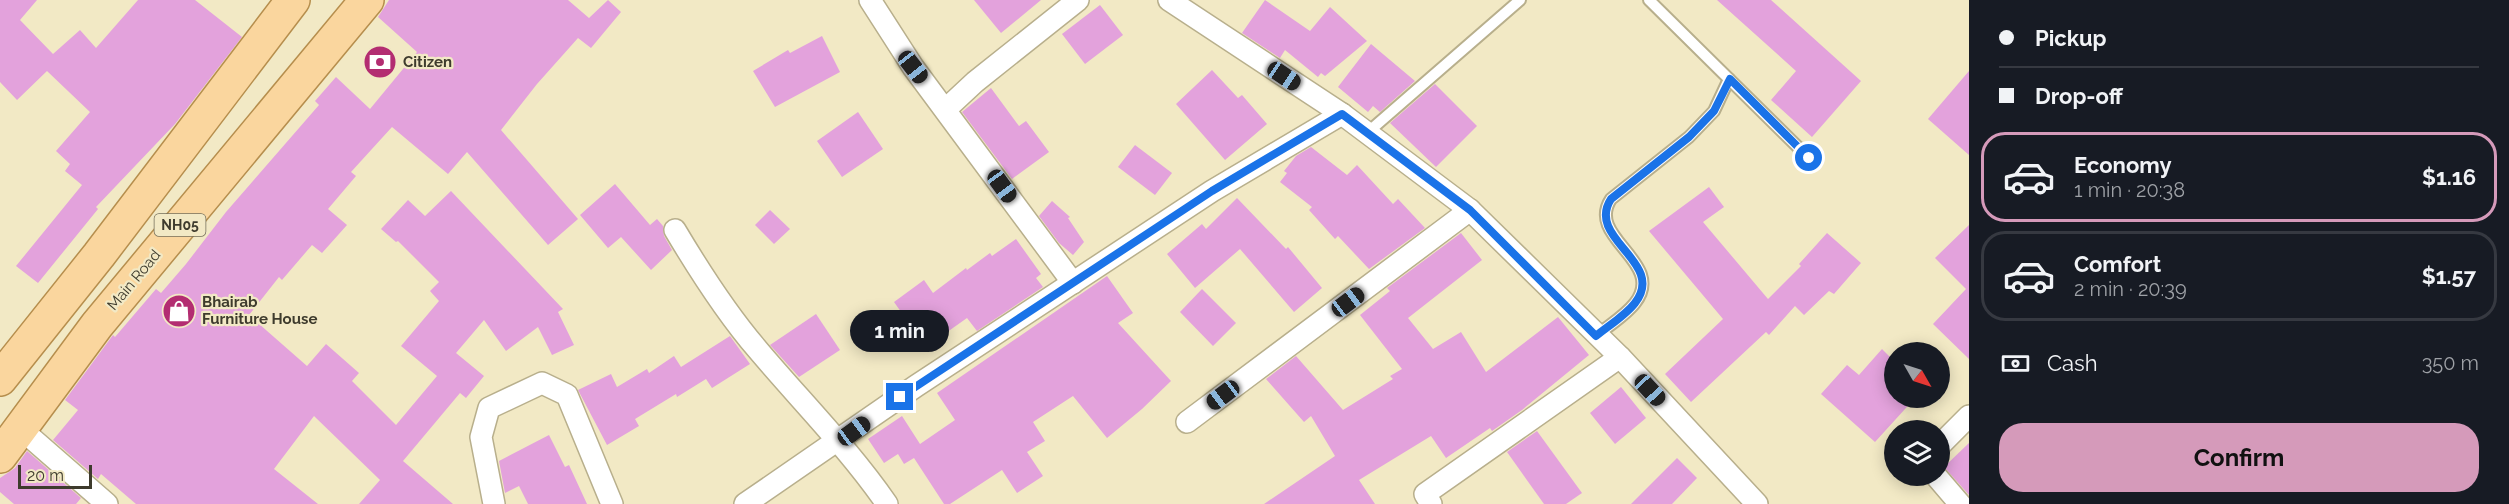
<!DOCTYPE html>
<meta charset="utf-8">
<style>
:root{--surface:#171b24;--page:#20242c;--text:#f1f3f6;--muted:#9ea1a6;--line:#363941;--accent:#d59aba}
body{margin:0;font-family:Raleway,sans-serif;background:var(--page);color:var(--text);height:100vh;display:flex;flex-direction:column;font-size:22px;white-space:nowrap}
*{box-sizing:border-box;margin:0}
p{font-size:20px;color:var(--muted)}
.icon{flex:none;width:33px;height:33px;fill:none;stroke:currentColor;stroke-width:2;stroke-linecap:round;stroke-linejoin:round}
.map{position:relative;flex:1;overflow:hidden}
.drawer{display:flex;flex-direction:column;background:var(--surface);width:540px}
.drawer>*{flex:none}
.guide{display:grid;align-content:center;height:132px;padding:0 30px;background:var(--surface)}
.needle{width:39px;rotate:129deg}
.buttons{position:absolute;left:1884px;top:342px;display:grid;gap:12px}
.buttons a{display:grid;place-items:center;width:66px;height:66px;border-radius:50%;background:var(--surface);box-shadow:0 3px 15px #0003;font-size:30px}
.scale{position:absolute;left:18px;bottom:15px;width:74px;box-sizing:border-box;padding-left:6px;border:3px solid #3e3b2d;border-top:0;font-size:16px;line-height:21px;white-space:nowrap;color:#3e3b2d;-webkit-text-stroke:4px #f2e9c5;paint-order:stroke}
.end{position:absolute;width:27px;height:27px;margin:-14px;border:8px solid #1a73e8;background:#fff;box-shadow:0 0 0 3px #fff}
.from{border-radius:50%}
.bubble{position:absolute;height:42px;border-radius:21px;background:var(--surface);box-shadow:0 3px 15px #0003;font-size:20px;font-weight:700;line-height:42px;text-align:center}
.car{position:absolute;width:18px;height:36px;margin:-18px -9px;border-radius:8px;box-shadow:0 0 4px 2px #0007;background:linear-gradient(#222 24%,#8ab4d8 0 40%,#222 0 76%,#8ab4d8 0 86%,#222 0)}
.guide b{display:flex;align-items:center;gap:21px;height:57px;font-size:22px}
.guide b+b{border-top:2px solid var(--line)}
.guide i{width:15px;height:15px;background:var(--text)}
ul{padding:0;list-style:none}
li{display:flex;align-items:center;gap:18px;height:90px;margin:0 12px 9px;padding:0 18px;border:3px solid var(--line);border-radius:24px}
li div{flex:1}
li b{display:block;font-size:22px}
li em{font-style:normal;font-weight:700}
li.on{border-color:var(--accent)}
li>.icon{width:54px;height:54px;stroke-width:1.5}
.pay{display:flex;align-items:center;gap:15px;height:66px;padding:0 30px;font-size:22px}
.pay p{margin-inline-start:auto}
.primary-button{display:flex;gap:12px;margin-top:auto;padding:12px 30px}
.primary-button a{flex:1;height:69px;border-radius:24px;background:var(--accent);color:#111;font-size:24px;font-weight:700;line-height:69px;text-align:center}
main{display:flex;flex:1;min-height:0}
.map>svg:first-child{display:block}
</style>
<main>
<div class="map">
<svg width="1969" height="504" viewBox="0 0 1969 504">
<rect width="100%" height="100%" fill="#f2e9c5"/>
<g fill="#e3a2dc">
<path d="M0,0H37L20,20L53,54L80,30L96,48L138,0H195L242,37L175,124L96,207L98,209L38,283L16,266L82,185L65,171L70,164L56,151L90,112L47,71L17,100L0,82Z"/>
<path d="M389,0H568L589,18L608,0L621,12L591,48L578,38L537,84L501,130L578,219L548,245L467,152L448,174L392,127L351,172L356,176L328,209L347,225L322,253L312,245L282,280L279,277L249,315L307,366L326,344L359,373L352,381L396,425L437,376L401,346L439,301L430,291L439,282L398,241L396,242L381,229L408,200L425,216L451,191L563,309L558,312L574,345L552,355L538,327L506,351L484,320L456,353L484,376L466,398L460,393L403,461L453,504H359L380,480L314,416L274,469L318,504H136L101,474L98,479L53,440L78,410L65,400L113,335L115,337L156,289L161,293L186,264L226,212L319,105L315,101L336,77L370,109L417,52L378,17Z"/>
<path d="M974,0H1041L1001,33Z"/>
<path d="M1265,0L1310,31L1330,7L1367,41L1325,76L1321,73L1318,77L1285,50L1280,58L1242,33Z"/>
<path d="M1717,0H1771L1861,81L1812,137L1771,100L1796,71Z"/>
<path d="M1100,5L1123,35L1085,64L1062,34Z"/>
<path d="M822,36L840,72L775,107L753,71L788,50L790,53Z"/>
<path d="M1371,44L1415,81L1380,112L1373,106L1368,112L1338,87Z"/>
<path d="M1212,70L1238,98L1242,95L1267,124L1225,160L1176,104Z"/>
<path d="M1969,71V155L1928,119Z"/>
<path d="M1435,84L1477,126L1436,167L1390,123Z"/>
<path d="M991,88L1019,126L1026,121L1049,152L1012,179L962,112Z"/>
<path d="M858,112L883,149L842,177L817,141Z"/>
<path d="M1135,145L1172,173L1155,195L1118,167Z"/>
<path d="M1311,147L1347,175L1357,165L1393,204L1398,199L1425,228L1369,269L1338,236L1335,239L1309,210L1312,207L1280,182L1287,173L1284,171L1296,156Z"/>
<path d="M615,184L650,225L657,219L663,226L664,236L672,250L651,270L621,237L608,248L580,215Z"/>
<path d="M1709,187L1724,207L1703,222L1768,299L1801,266L1799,264L1827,233L1861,263L1834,294L1829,291L1804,315L1795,306L1769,335L1766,332L1691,402L1665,374L1723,319L1649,231Z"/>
<path d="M1237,198L1286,249L1288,247L1322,288L1294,312L1240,249L1195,288L1167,254L1202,224L1206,229Z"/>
<path d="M1052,201L1070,217L1068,218L1084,242L1073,255L1059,243L1039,216Z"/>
<path d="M770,210L790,229L774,244L755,225Z"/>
<path d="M1969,225V359L1933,324L1966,289L1935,258Z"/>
<path d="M1461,233L1482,260L1408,318L1433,349L1461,332L1486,372L1558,317L1589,355L1522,410L1492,431L1490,428L1446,458L1431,436L1359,480L1375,504H1264L1335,456L1311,416L1304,422L1266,379L1296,356L1343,410L1393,379L1390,376L1402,369L1360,315L1390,291L1387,288Z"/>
<path d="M1016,239L1041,274L1036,278L1043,287L977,331L967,318L926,347L894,302L924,280L933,293L966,268L967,270L990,253L992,256Z"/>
<path d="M1107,276L1133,313L1118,323L1171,381L1142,409L1107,438L1073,396L1033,422L1045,441L1027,452L1043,476L1017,493L1002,470L950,504H944L914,458L904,464L898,454L884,463L868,439L902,416L920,444L955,420L937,393Z"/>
<path d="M1202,289L1236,323L1213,346L1180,312Z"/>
<path d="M816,314L840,350L799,377L770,345Z"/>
<path d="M730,336L750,364L712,388L706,379L677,397L676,394L635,419L639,426L607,445L578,390L611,374L617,387L647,369L649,373L674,356L681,367Z"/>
<path d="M1882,349L1894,361V398H1915L1875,442L1821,394L1847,365L1859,375Z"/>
<path d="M1621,387L1646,418L1615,444L1590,413Z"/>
<path d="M1537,431L1582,493L1566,504H1544L1507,452Z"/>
<path d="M549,435L565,467L569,465L587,504H528L519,486L505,493L499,461Z"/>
<path d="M1969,443V495L1944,467Z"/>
<path d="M27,451L81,498L76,504H14L0,492V478L15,468Z"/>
<path d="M1677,458L1697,478L1672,504H1631Z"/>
</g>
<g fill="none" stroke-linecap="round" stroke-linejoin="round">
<g stroke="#b8af8c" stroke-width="14">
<g id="lane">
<path d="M1649,0L1809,158"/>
<path d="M1367,133L1520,0"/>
<path d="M1596,336C1608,326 1625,316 1635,303C1667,262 1585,238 1611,199L1689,137L1714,111L1729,79"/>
</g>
</g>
<g stroke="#b8af8c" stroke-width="24">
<g id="street">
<path d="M870,0L913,67L1073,283"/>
<path d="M1169,0L1342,114L1470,210L1620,357L1425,494L1431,504"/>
<path d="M946,109L975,82L1078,0"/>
<path d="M675,230C700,272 726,313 758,350C801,401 849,449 887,504"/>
<path d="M1620,357L1757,504"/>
<path d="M1187,422L1470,210"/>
<path d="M21,429L107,504"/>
<path d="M1940,445L1969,416"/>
<path d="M1936,476L1960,504"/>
<path d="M494,504L481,437L489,408L542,383L567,395L612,504"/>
<path d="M745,504L916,386L1212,191L1342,114"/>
</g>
</g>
<g stroke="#b68e4d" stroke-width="36">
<g id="primary">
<path d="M0,379L99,255L293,0"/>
<path d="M0,456L97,325L367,0"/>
</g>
</g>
<use href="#lane" stroke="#fff" stroke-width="10"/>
<use href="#street" stroke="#fff" stroke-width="21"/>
<use href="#primary" stroke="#fad69e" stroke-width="33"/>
</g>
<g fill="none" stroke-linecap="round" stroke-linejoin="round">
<path stroke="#1a73e8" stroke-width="8" d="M900,397L1212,191L1342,114L1470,210L1596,336C1608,326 1625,316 1635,303C1667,262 1585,239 1611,199L1689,137L1714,111L1730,79L1809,158"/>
</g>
<defs>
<g id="bank-disc" transform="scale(1.725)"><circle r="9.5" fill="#b32d71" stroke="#f2e9c5"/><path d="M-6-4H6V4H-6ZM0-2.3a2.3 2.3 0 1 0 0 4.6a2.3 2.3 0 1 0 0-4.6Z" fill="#fff"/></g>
<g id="shop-disc" transform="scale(1.725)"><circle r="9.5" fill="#b32d71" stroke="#f2e9c5"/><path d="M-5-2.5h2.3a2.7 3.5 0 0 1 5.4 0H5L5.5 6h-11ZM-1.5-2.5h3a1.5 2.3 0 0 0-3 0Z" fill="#fff"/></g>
</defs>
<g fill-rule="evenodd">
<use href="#bank-disc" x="380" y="62"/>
<use href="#shop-disc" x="179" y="311"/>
</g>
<g text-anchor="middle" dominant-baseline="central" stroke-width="4.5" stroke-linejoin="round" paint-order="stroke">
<rect fill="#f2e9c5" stroke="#746f5b" stroke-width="1.5" x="154.5" y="214" width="51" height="22" rx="4.5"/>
<g font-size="14" font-weight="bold" fill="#3e3b2d">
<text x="180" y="225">NH05</text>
</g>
<g font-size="15" font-weight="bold" fill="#3e3b2d" stroke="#f2e9c5" text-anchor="start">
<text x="403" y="62">Citizen</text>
<text x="202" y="302">Bhairab<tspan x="202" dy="17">Furniture House</tspan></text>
</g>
<g font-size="15" fill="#3e3b2d" stroke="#f2e9c5">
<text transform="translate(134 280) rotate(-50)">Main Road</text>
</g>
</g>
</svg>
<div class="buttons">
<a><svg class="needle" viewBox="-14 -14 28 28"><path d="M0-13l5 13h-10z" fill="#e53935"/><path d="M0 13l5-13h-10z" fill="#9ea1a6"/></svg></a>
<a><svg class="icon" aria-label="layers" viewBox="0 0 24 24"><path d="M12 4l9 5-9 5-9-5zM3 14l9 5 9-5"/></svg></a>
</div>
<div class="scale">20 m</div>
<i class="end from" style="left:1809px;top:158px"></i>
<i class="end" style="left:900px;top:397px"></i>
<div class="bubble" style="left:850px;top:310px;width:99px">1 min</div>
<i class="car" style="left:913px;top:67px;rotate:142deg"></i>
<i class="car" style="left:1284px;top:76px;rotate:124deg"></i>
<i class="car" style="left:1002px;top:186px;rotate:144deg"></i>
<i class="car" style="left:1348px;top:302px;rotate:53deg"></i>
<i class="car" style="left:1650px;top:390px;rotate:137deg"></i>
<i class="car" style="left:1223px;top:395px;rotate:233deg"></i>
<i class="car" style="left:854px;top:431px;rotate:54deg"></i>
</div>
<section class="drawer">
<div class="guide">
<b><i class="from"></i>Pickup</b>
<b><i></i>Drop-off</b>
</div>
<ul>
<li class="on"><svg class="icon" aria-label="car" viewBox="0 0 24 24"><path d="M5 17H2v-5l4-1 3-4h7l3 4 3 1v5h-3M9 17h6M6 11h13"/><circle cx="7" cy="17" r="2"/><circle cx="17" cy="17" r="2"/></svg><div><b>Economy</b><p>1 min · 20:38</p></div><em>$1.16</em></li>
<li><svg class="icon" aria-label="car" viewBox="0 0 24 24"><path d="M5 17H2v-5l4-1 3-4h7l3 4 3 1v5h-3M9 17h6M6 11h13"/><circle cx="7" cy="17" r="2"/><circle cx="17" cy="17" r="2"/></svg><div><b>Comfort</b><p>2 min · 20:39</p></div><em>$1.57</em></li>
</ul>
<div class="pay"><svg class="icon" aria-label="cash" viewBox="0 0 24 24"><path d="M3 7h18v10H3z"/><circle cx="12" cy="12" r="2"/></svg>Cash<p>350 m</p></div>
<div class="primary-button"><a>Confirm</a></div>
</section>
</main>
